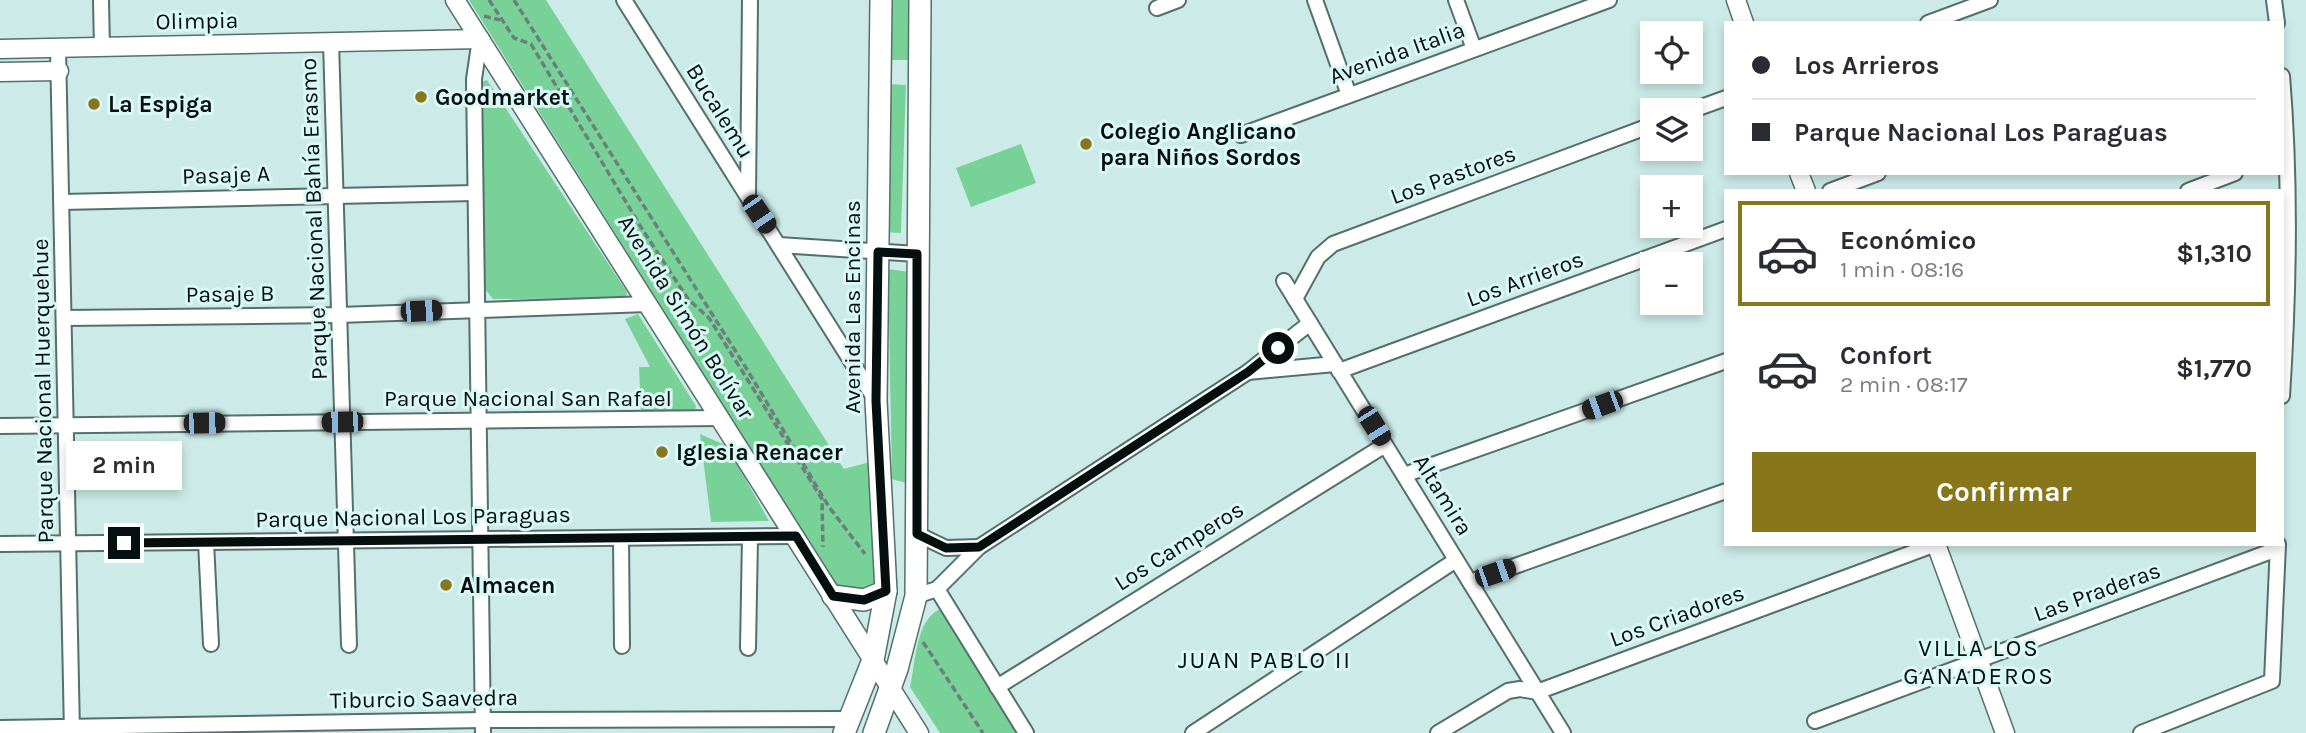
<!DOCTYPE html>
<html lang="es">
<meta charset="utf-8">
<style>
:root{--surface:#fff;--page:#f7f7f7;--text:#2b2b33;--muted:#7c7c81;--line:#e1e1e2;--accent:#88761a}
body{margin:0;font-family:Karla,sans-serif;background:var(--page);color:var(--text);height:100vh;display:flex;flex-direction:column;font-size:26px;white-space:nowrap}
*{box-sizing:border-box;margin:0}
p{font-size:23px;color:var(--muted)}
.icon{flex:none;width:38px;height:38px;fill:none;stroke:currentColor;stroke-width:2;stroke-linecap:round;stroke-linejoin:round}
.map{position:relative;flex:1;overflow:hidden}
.sheet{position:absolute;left:1724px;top:189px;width:560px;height:357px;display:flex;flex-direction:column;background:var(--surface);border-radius:0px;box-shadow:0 4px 10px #0003}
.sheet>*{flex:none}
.banner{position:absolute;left:1724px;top:21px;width:560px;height:154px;border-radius:0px;box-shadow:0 4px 10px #0003;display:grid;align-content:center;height:154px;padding:0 28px;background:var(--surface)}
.buttons{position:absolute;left:1640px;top:21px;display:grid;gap:14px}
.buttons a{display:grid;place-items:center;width:63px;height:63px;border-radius:0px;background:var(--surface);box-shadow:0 4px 10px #0003;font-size:35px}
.end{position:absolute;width:32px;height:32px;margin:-16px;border:9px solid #050f0f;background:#fff;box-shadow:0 0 0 4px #fff}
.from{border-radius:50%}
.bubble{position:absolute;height:49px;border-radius:0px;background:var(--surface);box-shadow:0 4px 10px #0003;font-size:23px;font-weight:700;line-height:49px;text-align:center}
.car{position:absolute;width:21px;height:42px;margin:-21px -10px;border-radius:9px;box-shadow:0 0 5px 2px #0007;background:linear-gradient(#222 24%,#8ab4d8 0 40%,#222 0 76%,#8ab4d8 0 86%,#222 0)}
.banner b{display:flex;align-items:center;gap:24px;height:66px;font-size:26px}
.banner b+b{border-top:2px solid var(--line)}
.banner i{width:18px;height:18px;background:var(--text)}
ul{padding:12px 0 0;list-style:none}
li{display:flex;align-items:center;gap:21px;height:105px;margin:0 14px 10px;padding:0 14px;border:4px solid transparent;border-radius:0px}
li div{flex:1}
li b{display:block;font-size:26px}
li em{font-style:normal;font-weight:700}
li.current{border-color:var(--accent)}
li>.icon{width:63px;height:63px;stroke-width:1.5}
.cta{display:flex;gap:14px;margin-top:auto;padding:14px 28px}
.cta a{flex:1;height:80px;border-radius:0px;background:var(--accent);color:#fff;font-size:28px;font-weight:700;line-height:80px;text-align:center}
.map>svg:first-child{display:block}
</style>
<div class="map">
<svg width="2306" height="733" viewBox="0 0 2306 733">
<rect width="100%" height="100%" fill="#ccebe8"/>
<g fill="#78d297">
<path d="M469,0H546L844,469L870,462L875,583L866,592L837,587Z"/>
<rect x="888" y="0" width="20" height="60"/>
<path d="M487,80L627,292L626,298L493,299L484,288L481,82Z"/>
<path d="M889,84L906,85L901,233L883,232Z"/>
<path d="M1021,144L1036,183L971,207L956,168Z"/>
<path d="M888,269L910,272V484L892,479Z"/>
<path d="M638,314L696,406L694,414L641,413L639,367H650L625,319Z"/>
<path d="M700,434L727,446L769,521L711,522Z"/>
<path d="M940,609L1018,733H940L910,687C916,662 915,621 940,609Z"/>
</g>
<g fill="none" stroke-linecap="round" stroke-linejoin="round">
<g stroke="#546f6d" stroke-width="18">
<g id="minor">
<path d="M101,0L102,48"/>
<path d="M624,0L875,399"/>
<path d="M1315,0L1349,95"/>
<path d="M1456,0L1474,49"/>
<path d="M2274,0L2277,23"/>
<path d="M1157,8L1178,0"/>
<path d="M1928,23L1990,0"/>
<path d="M480,39L474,79L483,733"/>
<path d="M331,42L349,645"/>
<path d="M58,48L72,733"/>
<path d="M2282,76C2291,183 2289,289 2282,396"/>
<path d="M1690,111L1726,98"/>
<path d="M1241,135L1609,0"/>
<path d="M1830,191L1878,173"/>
<path d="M2188,191L2235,173"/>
<path d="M748,196L750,0"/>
<path d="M62,202L475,193"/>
<path d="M779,245L917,254"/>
<path d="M1284,281L1563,733"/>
<path d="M1295,299L1318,257L1333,244L1652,125"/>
<path d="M64,318L339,315L648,304"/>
<path d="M1339,371L1726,229"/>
<path d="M1248,372L1310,323"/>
<path d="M0,426L721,418"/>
<path d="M1404,475L1726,361"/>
<path d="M917,534L946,548L979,547"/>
<path d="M621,538L622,646"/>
<path d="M206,542L211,644"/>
<path d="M0,544L796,536"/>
<path d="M1470,582L1726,491"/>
<path d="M937,589L1026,733"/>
<path d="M916,596L937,589L979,547L1248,372L1335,364"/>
<path d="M748,648L750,537"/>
<path d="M997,687L1385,445"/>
<path d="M1815,721L2277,549"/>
<path d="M0,728L483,720L849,719"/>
<path d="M1193,733L1456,560"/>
<path d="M1438,733L1508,691L1520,689L1537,692L1936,544"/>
<path d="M2141,733L2272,681L2278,544"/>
</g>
</g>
<g stroke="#546f6d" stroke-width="21">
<g id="tertiary">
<path d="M455,0L919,733"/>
<path d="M1736,0L1744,23"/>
<path d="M0,49L480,39"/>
<path d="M0,72L59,71"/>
<path d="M1799,173L1806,191"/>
<path d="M1936,544L2005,733"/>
</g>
</g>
<g stroke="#546f6d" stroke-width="24">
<g id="secondary">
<path d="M833,596L864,600L886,591"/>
<path d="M844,733L873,660L886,591L876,401L881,0"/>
<path d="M874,733L897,669L916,596L920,0"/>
</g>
</g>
<g stroke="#6b807e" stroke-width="3.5" stroke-dasharray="7 3.5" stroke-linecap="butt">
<path d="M489,0L514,38L531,44L644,232L688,299L709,318L822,499L823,547"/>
<path d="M514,0L748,371L829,507L865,554"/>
<path d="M484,16L500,20"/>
<path d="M923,642L983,733"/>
</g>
<use href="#minor" stroke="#fff" stroke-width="14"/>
<use href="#tertiary" stroke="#fff" stroke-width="18"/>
<use href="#secondary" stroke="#fff" stroke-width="21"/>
</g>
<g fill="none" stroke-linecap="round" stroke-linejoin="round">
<path stroke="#050f0f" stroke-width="9" d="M124,543L796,536L833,596L864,600L886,591L876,401L878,252L917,254V534L946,548L979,547L1248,372L1278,348"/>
</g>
<g fill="#88761a" stroke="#d9f8f6" stroke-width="2.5">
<circle cx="421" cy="97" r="7"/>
<circle cx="94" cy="104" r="7"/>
<circle cx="1086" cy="144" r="7"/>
<circle cx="662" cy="452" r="7"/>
<circle cx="446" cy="585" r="7"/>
</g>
<g text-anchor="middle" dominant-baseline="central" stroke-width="6" stroke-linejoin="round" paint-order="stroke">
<g font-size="23" fill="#050f0f" stroke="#d9f8f6">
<text transform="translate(197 21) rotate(-1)">Olimpia</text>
<text transform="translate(1397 53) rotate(-20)">Avenida Italia</text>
<text transform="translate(720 111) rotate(58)">Bucalemu</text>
<text transform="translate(226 175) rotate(-2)">Pasaje A</text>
<text transform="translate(1453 175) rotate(-20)">Los Pastores</text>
<text transform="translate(314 219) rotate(-92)">Parque Nacional Bahía Erasmo</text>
<text transform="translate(1525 279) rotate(-20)">Los Arrieros</text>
<text transform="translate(230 294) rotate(-1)">Pasaje B</text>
<text transform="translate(852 307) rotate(-90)">Avenida Las Encinas</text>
<text transform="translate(686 317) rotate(58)">Avenida Simón Bolívar</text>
<text transform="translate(43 391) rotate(-91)">Parque Nacional Huerquehue</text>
<text x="528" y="398">Parque Nacional San Rafael</text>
<text transform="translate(1443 495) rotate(58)">Altamira</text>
<text transform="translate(413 517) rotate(-1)">Parque Nacional Los Paraguas</text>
<text transform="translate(1179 546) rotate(-32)">Los Camperos</text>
<text transform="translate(2097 592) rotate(-20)">Las Praderas</text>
<text transform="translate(1677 616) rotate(-20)">Los Criadores</text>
<text transform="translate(424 699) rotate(-1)">Tiburcio Saavedra</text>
</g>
<g font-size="23" font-weight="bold" fill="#050f0f" stroke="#d9f8f6" text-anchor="start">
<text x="435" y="97">Goodmarket</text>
<text x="108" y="104">La Espiga</text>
<text x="1100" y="131">Colegio Anglicano<tspan x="1100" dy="26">para Niños Sordos</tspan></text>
<text x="676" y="452">Iglesia Renacer</text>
<text x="460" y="585">Almacen</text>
</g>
<g font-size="24" letter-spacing="2" fill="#050f0f" stroke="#d9f8f6">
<text x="1979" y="648">VILLA LOS<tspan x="1979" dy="28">GANADEROS</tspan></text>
<text x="1265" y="660">JUAN PABLO II</text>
</g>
</g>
</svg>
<div class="buttons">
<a><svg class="icon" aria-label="locate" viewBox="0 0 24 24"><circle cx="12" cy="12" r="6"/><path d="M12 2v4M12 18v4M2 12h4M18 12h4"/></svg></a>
<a><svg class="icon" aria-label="layers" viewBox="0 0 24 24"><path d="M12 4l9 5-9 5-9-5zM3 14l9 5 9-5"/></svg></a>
<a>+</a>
<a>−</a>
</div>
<i class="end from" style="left:1278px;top:348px"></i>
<i class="end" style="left:124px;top:543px"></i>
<div class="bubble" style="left:66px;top:441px;width:116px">2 min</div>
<i class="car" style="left:759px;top:214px;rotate:146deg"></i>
<i class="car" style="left:421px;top:311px;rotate:87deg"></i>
<i class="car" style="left:1602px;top:405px;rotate:250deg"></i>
<i class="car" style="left:342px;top:422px;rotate:269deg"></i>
<i class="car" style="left:204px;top:423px;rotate:89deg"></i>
<i class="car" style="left:1374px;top:426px;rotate:148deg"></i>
<i class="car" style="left:1495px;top:573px;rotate:71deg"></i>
<div class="banner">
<b><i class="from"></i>Los Arrieros</b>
<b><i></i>Parque Nacional Los Paraguas</b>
</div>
<section class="sheet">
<ul>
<li class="current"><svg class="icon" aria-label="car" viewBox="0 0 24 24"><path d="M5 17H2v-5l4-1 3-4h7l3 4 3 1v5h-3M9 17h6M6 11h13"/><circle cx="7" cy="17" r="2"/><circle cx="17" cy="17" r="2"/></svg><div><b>Económico</b><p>1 min · 08:16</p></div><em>$1,310</em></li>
<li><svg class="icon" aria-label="car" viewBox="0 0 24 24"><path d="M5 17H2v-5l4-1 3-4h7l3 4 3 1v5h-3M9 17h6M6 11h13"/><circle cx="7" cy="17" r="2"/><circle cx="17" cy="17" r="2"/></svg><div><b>Confort</b><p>2 min · 08:17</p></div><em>$1,770</em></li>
</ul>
<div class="cta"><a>Confirmar</a></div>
</section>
</div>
